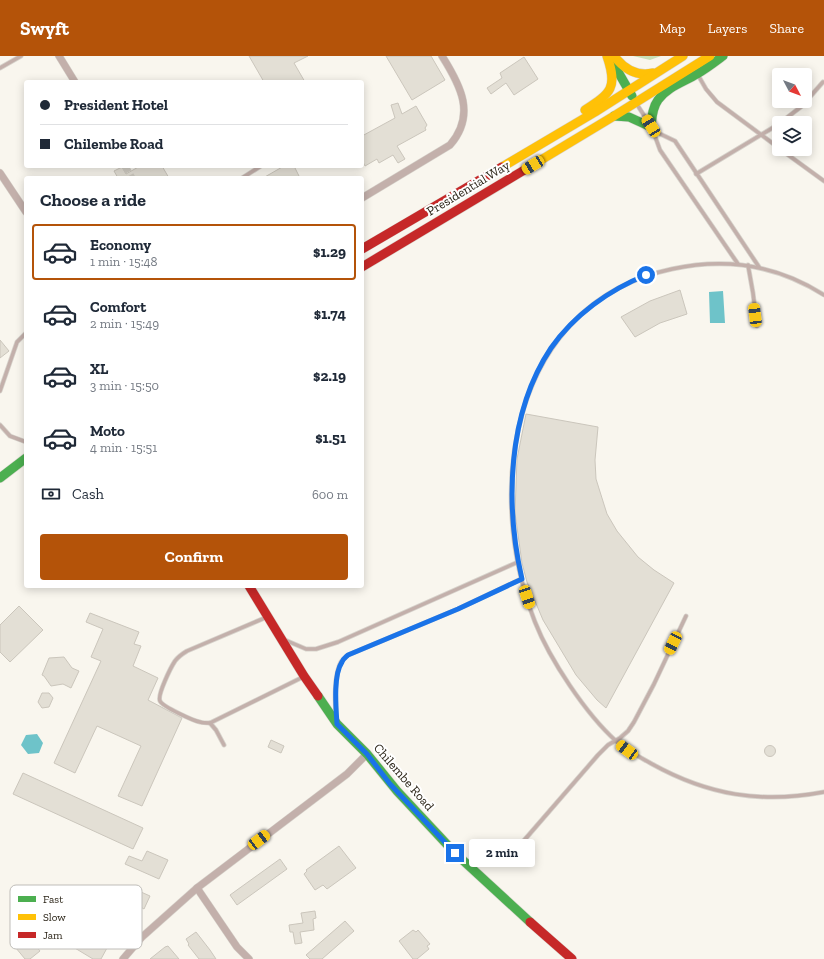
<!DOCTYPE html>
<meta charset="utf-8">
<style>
:root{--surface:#fff;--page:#f6f6f7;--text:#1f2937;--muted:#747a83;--line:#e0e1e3;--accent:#b45309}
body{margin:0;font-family:"Zilla Slab",serif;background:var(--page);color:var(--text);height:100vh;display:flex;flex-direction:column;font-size:15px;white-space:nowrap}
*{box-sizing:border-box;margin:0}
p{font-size:13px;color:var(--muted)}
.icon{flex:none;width:22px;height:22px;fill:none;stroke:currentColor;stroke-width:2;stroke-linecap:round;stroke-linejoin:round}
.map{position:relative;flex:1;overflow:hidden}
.side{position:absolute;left:24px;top:120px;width:340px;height:412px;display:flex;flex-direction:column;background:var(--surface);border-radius:4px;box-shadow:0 2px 10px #0003}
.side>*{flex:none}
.top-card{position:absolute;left:24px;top:24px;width:340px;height:88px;border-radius:4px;box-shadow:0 2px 10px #0003;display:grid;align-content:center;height:88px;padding:0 16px;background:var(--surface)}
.needle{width:26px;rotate:131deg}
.fabs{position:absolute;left:772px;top:12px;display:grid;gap:8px}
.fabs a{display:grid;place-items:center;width:40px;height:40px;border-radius:4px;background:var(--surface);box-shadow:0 2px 10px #0003;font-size:20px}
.end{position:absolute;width:18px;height:18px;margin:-9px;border:5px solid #1a73e8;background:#fff;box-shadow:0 0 0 2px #fff}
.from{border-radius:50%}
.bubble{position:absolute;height:28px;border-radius:4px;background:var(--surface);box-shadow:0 2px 10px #0003;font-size:13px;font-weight:700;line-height:28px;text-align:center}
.car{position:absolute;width:12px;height:24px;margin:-12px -6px;border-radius:5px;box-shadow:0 0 3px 1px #0007;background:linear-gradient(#f5c518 24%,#345 0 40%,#f5c518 0 76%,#345 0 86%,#f5c518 0)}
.top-card b{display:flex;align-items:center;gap:14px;height:38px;font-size:15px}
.top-card b+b{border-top:1px solid var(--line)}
.top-card i{width:10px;height:10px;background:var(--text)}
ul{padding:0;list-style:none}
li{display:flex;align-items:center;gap:12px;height:56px;margin:0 8px 6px;padding:0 8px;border:2px solid transparent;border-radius:4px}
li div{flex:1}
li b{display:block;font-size:15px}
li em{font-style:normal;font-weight:700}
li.selected{border-color:var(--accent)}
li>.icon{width:36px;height:36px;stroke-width:1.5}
h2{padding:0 16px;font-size:18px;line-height:48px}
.pay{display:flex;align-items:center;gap:10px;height:44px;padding:0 16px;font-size:15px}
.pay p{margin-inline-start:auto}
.primary-button{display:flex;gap:8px;margin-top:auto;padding:8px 16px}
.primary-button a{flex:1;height:46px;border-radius:4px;background:var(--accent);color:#fff;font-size:16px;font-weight:700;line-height:46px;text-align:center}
header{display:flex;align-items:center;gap:24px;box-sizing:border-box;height:56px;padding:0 20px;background:var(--accent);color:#fff}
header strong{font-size:19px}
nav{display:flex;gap:22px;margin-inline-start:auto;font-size:14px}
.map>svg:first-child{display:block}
</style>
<header>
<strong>Swyft</strong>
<nav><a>Map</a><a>Layers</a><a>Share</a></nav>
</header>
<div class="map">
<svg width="824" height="903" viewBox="0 0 824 903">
<rect width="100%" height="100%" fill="#f9f6ee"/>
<path fill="#c9e0b6" d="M633,0H661L650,4Z"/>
<g fill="#6ec3c9">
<path d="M723,235L725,267H710L709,236Z"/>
<path d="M37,678L43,687L39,697L28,698L21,689L26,679Z"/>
</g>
<g fill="#e3dfd5" stroke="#cbc6bc">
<path d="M249,0H308L294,7L305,26H264Z"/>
<path d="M386,0H431L445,24L412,44Z"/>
<path d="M524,1L538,23L514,39L506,27L491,38L487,32L502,22L500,17Z"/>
<path d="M398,47L402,58L416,50L427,69L425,72L426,74L397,90L405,103L398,107L393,99L379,107L377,103L365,110L362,104V80L395,62L391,49Z"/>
<path d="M140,110H162L169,122H118L114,115L122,111L126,118Z"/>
<path d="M284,110H294L300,122H263Z"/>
<path d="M680,234L687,258L660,267L635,281L621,261L650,245Z"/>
<path d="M0,284L9,295L0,302Z"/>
<path d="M526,358L598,371L595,404L596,423L607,458L617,475L638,501L654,514L674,527L606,652L597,644L576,619L543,564L527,526L522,507L515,457L517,403Z"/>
<path d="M19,550L43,574L10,606L0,596V569Z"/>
<path d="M90,557L139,576L134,588L141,590L133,610L158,622L148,644L182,662L142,750L118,740L141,690L97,670L75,717L54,707L101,605L91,601L103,573L86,566Z"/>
<path d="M64,601L72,612L79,615L71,632L63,628L51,630L44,620L42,619L49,602Z"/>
<path d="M42,637H49L53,642L49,651L42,652L38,646Z"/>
<path d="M271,684L284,690L281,697L268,691Z"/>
<circle cx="770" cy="695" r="5.5"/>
<path d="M23,717L143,772L133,793L13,738Z"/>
<path d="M339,790L356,812L327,833L323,829L315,834L304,818L307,815L306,814Z"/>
<path d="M147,795L168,804L159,823L125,808L129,800L142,805Z"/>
<path d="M280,803L287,813L237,849L230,839Z"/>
<path d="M112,830L130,837L132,832L150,840L144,853L139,850L137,853L130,850L131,847L109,837Z"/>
<path d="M315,855L316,862L313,863L314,874L300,876L302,887L295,888L293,876H290L289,869L303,867L301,857Z"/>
<path d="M55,859L107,892L101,903H93L45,874Z"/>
<path d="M345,865L354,875L322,903H310L306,899Z"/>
<path d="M413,874L416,876L418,874L430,888L427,890L429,893L417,903H413L399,885Z"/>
<path d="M24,875L40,895L30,903H25L11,886Z"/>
<path d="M196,876L210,894L216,903H199L188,889L189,888L186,883Z"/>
<path d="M168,890L179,903H150L165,891Z"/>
</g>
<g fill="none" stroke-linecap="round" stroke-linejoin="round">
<path stroke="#d0ccc3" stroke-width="7" stroke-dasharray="7 3.5" stroke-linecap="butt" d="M125,110L132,122"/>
<g stroke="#d7d3cc" stroke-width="5">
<g id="lane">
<path d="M0,12L21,0"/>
<path d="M698,19L706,33L717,46L779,92"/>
<path d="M636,47L649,67"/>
<path d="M780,67L802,50L823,26"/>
<path d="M652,72L660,94L738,208"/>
<path d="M654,75L675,85L759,211"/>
<path d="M780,93L824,125"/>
<path d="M696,118L779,68"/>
<path d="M242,122L261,110"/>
<path d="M748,209L753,237L757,270"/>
<path d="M824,239C777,209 727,201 672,213C511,247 483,434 535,566C550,604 586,658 616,685C627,695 640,701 652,708C708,739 761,748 824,736"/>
<path d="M0,335L17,286L26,277"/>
<path d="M0,369L10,380L26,386"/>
<path d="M267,561L187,595C182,598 178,601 175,605C171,611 157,639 160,645C163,651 194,665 200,666C203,667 207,667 210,667L303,621"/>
<path d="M285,584L306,593H316L338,586L518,506"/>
<path d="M336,661C335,647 334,619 341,606C343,603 346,601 348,599L458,553L521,523"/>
<path d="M210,667L216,674L224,689"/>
<path d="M514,796L598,699L608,689L620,682L628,675L634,666L654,628L686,560"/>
</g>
</g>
<g stroke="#d7d3cc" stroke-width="8">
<g id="street">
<path d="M59,0L75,26"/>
<path d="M0,117L26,156"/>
<path d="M362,142L450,89C476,59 461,30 442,0"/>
<path d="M197,832L237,891L249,903"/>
<path d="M123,903L142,881L197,832L347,718L367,698"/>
</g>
</g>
<g stroke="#d7d3cc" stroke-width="10">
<g id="fast">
<path d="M613,7L632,40"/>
<path d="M614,60L629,61L651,71C652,62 652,52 658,44C667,31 684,26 697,18C706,13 715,6 723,0"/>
<path d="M0,422L26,402"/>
<path d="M318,640L337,668L367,698L397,735L455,797L530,866"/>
</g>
</g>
<g stroke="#d7d3cc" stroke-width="10">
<g id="slow">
<path d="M614,0C624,13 636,21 653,17"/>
<path d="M585,54C611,37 618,32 607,0"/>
<path d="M502,111L595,56L683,0"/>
<path d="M526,113L614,60L710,0"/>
</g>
</g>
<g stroke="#d7d3cc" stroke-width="10">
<g id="jam">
<path d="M362,193L502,111"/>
<path d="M362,211L526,113"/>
<path d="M249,530L304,620L318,640"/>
<path d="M530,866L572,903"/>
</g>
</g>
<use href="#lane" stroke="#c3b0ab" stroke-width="3.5"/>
<use href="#street" stroke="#c3b0ab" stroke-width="7"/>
<use href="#fast" stroke="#4caf50" stroke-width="9"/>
<use href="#slow" stroke="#ffc107" stroke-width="9"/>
<use href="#jam" stroke="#c62828" stroke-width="9"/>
</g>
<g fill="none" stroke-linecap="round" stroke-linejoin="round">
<path stroke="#1a73e8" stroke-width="5" d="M455,797L390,728L367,698L337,668C336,652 333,619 342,606C343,603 346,601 348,599L458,553L522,523C505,449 507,358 551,292C574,259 609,234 646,219"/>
</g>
<g text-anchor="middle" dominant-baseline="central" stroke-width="4" stroke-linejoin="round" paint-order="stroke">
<g font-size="13" fill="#2a2316" stroke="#fff">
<text transform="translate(468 132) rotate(-31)">Presidential Way</text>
<text transform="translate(404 721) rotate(49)">Chilembe Road</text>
</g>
</g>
<rect x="10" y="829" width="132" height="64" rx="6" fill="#fff" stroke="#bfbdb9" stroke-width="1"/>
<rect x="18" y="840" width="18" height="6" fill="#4caf50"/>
<rect x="18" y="858" width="18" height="6" fill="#ffc107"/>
<rect x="18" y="876" width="18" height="6" fill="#c62828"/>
<g font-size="11" fill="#2a2316">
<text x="43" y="847">Fast</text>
<text x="43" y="865">Slow</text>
<text x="43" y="883">Jam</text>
</g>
</svg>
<div class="fabs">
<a><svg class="needle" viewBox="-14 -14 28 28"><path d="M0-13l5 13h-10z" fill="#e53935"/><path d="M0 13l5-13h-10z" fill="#747a83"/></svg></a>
<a><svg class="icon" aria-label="layers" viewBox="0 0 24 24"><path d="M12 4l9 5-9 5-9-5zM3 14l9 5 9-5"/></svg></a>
</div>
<i class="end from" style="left:646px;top:219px"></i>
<i class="end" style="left:455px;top:797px"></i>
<div class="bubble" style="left:469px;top:783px;width:66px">2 min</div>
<i class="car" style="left:651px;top:70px;rotate:328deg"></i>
<i class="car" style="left:533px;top:109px;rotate:239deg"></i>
<i class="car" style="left:755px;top:259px;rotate:353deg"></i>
<i class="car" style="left:527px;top:541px;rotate:162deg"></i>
<i class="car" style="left:673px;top:587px;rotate:206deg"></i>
<i class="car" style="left:627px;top:694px;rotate:306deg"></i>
<i class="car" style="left:259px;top:784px;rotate:53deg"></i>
<div class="top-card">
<b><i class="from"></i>President Hotel</b>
<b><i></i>Chilembe Road</b>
</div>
<section class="side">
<h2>Choose a ride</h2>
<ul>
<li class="selected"><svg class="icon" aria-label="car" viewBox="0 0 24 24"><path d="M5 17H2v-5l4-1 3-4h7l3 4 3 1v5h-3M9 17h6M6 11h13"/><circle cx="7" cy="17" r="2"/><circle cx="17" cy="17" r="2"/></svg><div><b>Economy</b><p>1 min · 15:48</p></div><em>$1.29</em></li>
<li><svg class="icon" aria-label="car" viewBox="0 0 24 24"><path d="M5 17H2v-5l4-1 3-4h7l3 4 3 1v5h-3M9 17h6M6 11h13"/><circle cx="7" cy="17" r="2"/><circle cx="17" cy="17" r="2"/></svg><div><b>Comfort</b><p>2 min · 15:49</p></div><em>$1.74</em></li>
<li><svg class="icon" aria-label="car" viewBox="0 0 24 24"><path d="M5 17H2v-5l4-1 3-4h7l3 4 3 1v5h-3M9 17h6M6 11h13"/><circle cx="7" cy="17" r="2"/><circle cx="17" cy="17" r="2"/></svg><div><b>XL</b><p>3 min · 15:50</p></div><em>$2.19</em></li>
<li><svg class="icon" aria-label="car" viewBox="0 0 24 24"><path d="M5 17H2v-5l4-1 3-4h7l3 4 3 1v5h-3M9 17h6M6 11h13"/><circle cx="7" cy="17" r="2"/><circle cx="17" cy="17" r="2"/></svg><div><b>Moto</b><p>4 min · 15:51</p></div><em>$1.51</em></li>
</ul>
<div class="pay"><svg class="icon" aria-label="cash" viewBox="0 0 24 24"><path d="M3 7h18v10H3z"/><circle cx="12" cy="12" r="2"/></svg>Cash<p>600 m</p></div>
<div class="primary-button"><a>Confirm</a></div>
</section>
</div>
